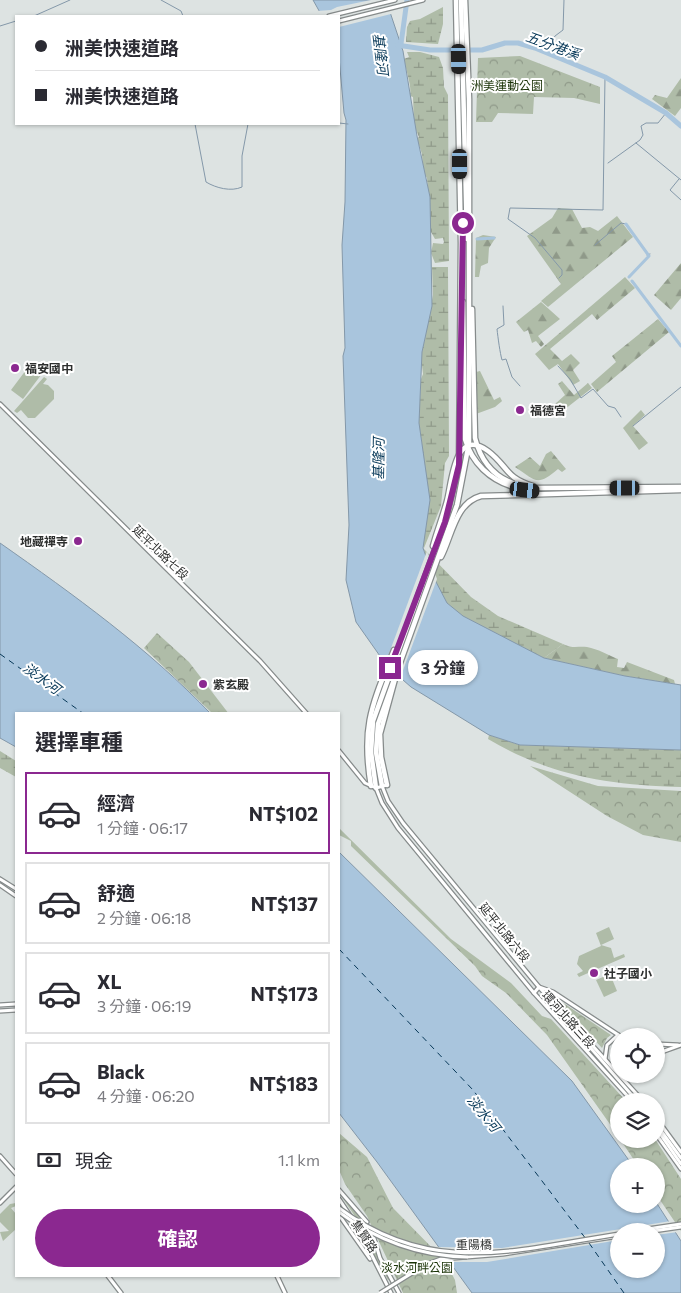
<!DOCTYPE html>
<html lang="zh-TW">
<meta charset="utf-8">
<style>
:root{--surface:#fff;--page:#f2f2f3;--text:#2b2b33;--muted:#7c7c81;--line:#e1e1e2;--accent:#8b2890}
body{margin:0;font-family:Commissioner,"Noto Sans TC",sans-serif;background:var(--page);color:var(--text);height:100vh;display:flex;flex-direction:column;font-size:19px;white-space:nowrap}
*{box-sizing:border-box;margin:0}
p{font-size:16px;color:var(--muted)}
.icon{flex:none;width:28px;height:28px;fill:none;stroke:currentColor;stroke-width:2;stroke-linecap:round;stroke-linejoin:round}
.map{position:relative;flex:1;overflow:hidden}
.sheet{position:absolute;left:15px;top:712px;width:325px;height:565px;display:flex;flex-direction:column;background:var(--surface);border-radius:0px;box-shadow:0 1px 4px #0004}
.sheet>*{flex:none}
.guide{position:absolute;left:15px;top:15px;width:325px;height:110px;border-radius:0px;box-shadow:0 1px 4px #0004;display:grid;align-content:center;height:110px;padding:0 20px;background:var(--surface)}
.fabs{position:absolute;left:610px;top:1028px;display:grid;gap:10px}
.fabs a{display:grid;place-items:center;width:55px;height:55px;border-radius:50%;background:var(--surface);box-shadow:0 1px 4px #0004;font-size:25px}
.end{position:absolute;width:22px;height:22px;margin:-11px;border:6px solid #8b2890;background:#fff;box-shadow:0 0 0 2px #fff}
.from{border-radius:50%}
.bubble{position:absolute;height:35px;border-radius:18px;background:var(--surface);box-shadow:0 1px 4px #0004;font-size:16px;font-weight:700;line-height:35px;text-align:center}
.car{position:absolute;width:15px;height:30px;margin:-15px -8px;border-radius:6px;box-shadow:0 0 4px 1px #0007;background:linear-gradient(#222 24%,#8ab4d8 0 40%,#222 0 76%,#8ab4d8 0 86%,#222 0)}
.guide b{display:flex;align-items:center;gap:18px;height:48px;font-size:19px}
.guide b+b{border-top:1px solid var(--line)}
.guide i{width:12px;height:12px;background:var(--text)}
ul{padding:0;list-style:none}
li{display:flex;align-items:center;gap:15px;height:82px;margin:0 10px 8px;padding:0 10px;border:2px solid var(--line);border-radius:0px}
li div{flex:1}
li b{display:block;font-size:19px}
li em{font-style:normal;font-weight:700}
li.current{border-color:var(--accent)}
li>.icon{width:45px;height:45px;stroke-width:1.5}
h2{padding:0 20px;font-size:22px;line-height:60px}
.pay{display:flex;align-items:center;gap:12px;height:55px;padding:0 20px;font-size:19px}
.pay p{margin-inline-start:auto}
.primary-button{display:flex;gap:10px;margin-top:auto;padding:10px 20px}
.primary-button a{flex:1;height:58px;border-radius:30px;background:var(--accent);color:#fff;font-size:20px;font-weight:700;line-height:58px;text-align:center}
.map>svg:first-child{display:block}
</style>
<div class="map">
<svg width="681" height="1293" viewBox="0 0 681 1293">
<defs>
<pattern id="grass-tufts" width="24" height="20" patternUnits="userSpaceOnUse" patternTransform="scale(1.25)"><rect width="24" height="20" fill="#afbca8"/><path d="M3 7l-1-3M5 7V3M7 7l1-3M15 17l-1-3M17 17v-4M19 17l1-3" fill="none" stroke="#8f9989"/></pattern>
<pattern id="forest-firs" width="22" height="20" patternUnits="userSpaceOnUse" patternTransform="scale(1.25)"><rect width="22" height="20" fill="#afbca8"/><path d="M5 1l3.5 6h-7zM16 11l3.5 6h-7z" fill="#8f9989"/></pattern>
<pattern id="wetland-marsh" width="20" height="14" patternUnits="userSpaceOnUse" patternTransform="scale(1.25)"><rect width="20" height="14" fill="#afbca8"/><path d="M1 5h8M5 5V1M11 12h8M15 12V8" fill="none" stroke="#8f9989"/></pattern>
<pattern id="park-crowns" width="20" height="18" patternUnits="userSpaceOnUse" patternTransform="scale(1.25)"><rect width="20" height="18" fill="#afbca8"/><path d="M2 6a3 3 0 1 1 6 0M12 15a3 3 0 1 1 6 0" fill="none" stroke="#8f9989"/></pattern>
</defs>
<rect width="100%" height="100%" fill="#dde3e2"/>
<path fill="url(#grass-tufts)" d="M339,1193L362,1219L390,1279L388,1280L369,1246L361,1225Z"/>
<g fill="url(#forest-firs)">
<path d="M681,78V108L675,116L652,99L655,95L667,98Z"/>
<path d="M558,208L572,209L582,228L590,227L598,231L617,216L633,237L548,307L541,301L561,284L527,236L552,218Z"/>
<path d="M483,235L496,237L489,248L488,263L481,266L479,277H475L476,238Z"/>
<path d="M681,263V298L671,310L654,295Z"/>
<path d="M625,277L635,288L597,320L592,314L550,349L562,361L571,354L580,363L573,370L580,381L573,385L558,364L549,370L535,354Z"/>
<path d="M541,302L560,319L538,336L544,344L541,347L536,341L532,343L528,330L524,332L516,322Z"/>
<path d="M658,319L669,332L597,392L591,384L616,362L612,356Z"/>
<path d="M480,371L494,400L500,397L502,401L495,407L476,414V372Z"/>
<path d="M562,381L574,395L588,383L592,388L560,413L554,405L565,395L558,384Z"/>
<path d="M641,410L645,415L633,426L648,443L639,450L623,428Z"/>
<path d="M551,451L566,469L562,472L558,469C537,487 536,481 515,467L530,457L540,466L546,454Z"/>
<path d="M563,644C573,649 577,646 587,647C598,649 608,655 618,659L617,667L624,668L627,662L674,680L675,684L625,676L544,658Z"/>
</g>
<g fill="url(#wetland-marsh)">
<path d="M443,7V24L438,44L406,42L407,27L410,21L420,19Z"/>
<path d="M407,52H420L439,57L443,68L444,87L448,95L449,261L435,263L431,253L433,243L443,244L444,242L443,238L435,239L431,232L427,178L423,172L422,154L417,139L419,137L414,126L413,97L410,96C412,86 406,71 404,59L409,57Z"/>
<path d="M432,267H448L449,456L445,463L441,506L424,548L422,545L423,456L421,449L422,441L418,439L421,379L423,374L421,357L433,295Z"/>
<path d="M423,548L471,597L498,616L563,644L544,658C517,644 468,625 447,603C434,589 430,565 423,548Z"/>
<path d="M489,735L520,745L681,750V787C608,785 551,776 488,739Z"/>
<path d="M0,751L16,761V777L0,768Z"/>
</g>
<g fill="url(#park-crowns)">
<path d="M520,56L600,87V104L574,98L534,97L533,114L498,113L492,122H476L478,58Z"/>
<path d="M157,633L189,662L229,714H213L144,648Z"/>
<path d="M530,766L598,786L681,791V842L643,835L607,816Z"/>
<path d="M339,828L451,939L511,983L542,1016L551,1019L626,1101H619V1137L547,1035L506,993L482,976L475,966L351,846V841L339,835Z"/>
<path d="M553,996L611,1035L607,1038L602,1048Z"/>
<path d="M339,1133L367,1157L393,1208L445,1261L455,1280L457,1293H403L367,1216L345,1184L339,1170Z"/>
<path d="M620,1139H655L681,1179V1231L656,1194V1166H638Z"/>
</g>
<g fill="#afbca8">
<path d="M29,366L41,375L23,399L11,390Z"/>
<path d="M44,377L47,379L43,384L48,385L54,391V399L35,418H28L21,410L17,413L14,411Z"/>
<path d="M609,927L614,939L601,945L611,948L614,958L624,954L625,957L579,977L577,974L583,971L577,964L579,956L601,946L596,933Z"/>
<path d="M610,974L617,991L604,997L596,980Z"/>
<path d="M16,1203V1206L11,1208L16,1214V1229L3,1241L0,1232L9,1231L0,1222V1214L10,1204Z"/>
</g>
<g fill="#a9c5dd" stroke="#8498a9" fill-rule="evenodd">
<path d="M313,0H386L403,51L417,136L430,197L432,306L422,352L419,423L430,500L423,548L433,576L447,603L463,616L544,658L625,676L681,685V750L520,745L489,735L411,687L387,666L356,622L346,580L349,525L343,356L345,348L342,245L345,202L346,120L344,113L339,57V16H322Z"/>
<path d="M0,543C74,595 148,648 211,714H16V747L0,738Z"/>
<path d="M339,852L572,1081L633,1166H619V1204L656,1202L681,1241V1293H472L377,1162L339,1113ZM619,1231H656V1269H619Z"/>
</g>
<g fill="#dde3e2">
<path d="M371,0H389L395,13L339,27V16H319L317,11L331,10L337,7Z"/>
<path d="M427,551L437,579L399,681L384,667Z"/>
<path d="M671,1221L678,1232L656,1235V1231H619V1240L487,1262H447L436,1247L502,1248Z"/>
</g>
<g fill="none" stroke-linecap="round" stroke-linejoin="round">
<g stroke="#8498a9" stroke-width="1">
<path d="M161,0L181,11L183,16"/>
<path d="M34,16L70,0"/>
<path d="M0,26L16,21"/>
<path d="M545,52L555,36L563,30L564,0"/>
<path d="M339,123L348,124"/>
<path d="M195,124L206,182C216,188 231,192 242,187V156L248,124"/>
<path d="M636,143L681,180"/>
<path d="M608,163L640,140L643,135L641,126L646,123H658L666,113"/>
<path d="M679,179L670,190L681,200"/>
<path d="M595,245L621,223L626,224"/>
<path d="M647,255L650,254"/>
<path d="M559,278L562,275V270L535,238L508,219L510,208L603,210L605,77"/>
<path d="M503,306L504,325L497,329C498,338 500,353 502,360L506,359L512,377L520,386"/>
<path d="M558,366L570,379L581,398L593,389L608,406L615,408L621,417"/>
<path d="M633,426L681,387"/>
</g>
<g stroke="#a9c5dd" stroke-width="3">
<path d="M626,224L649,256L629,277"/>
<path d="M477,239L494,238"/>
<path d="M632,281L681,346"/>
</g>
<g stroke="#a9c5dd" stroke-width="5">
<path d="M401,44L407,0"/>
<path d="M397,45L430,50H482L505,43H518L535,48L605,77L666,113L681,126"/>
</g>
<g stroke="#073858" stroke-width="1" stroke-dasharray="6 5" stroke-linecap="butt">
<path d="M0,654L84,714"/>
<path d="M339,949L473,1090L586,1239"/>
<path d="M589,1243L624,1293"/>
</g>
<g stroke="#868b8b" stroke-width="5.5">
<g id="tertiary">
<path d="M329,16L395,0"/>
<path d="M339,21L423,0"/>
<path d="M0,404L260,661L307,714"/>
<path d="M339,751L365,783L376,788L387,785"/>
<path d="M0,879L16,889"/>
<path d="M0,885L16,896"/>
<path d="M534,993L539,987L553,992L620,1036"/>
<path d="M656,1044L678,1045"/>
<path d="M656,1054L681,1045"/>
<path d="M0,1156L16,1174"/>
<path d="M339,1190L367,1222"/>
<path d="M339,1199L355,1223"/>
<path d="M0,1203L16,1187"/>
<path d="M108,1276L121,1293"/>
<path d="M277,1276L285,1293"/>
</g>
</g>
<g stroke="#868b8b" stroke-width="5.5">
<g id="secondary">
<path d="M382,786L388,801L403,823L539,987L643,1101"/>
<path d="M376,788L382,803L398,828L534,993L632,1101"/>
<path d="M0,1005L16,1004"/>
<path d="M0,1011L16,1010"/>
<path d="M574,1029L637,1101"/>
<path d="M605,1059L607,1045L618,1035"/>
<path d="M656,1118L681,1152"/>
<path d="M656,1124L681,1158"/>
<path d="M656,1128L681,1164"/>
<path d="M656,1134L681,1169"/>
<path d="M339,1215L370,1259"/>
<path d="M357,1226L391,1293"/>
<path d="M634,1231L681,1224"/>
<path d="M653,1231L681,1227"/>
<path d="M372,1232L380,1258L399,1293"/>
<path d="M425,1265L441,1259L503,1254L619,1236"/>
</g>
</g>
<g stroke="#868b8b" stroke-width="7">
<g id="trunk">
<path d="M461,0L467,239"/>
<path d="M463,302L465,439C472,463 490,480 514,487"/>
<path d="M472,309L475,438C483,470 505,486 537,488L681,487"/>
<path d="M433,546C437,531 443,516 447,501C452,483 454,426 488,451C508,466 505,478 533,486"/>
<path d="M441,557C452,536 455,503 481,496L681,490"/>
<path d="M387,785L381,757L380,734L398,668"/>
<path d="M371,786C361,726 372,705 394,650"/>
<path d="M382,786L376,752L378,724L457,505L469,443V99L465,0"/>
<path d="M376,788L371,752L373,721L445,522L459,465L461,243L456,0"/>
</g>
</g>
<use href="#tertiary" stroke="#fff" stroke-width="3"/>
<use href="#secondary" stroke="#fff" stroke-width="3"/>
<use href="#trunk" stroke="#fff" stroke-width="4.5"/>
<g stroke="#868b8b" stroke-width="5.5" stroke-linecap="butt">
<g id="secondary-bridge">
<path d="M339,1208C431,1277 515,1250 619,1234"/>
<path d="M339,1212C376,1240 420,1256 467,1257"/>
<path d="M380,1293L425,1265"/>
</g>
</g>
<use href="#secondary-bridge" stroke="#fff" stroke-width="3"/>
</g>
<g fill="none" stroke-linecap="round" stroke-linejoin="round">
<path stroke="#8b2890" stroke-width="6" d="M390,668L445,522L459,465L463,223"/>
</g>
<g fill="#8b2890" stroke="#fff" stroke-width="2">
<circle cx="15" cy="368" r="5"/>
<circle cx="520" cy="410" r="5"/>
<circle cx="78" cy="541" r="5"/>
<circle cx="203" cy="684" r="5"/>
<circle cx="594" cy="973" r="5"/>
</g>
<g text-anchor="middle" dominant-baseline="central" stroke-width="4" stroke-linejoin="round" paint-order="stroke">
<g font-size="12" fill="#193206" stroke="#fff">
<text x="507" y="85">洲美運動公園</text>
<text x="417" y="1267">淡水河畔公園</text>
</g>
<g font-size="12" font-weight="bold" fill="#2e302f" stroke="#fff" text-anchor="start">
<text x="25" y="368">福安國中</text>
<text x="530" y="410">福德宮</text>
<text x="68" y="541" text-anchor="end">地藏禪寺</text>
<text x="213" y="684">紫玄殿</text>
<text x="604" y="973">社子國小</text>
</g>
<g font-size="12" fill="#2e302f" stroke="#fff">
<text transform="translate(161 552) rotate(44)">延平北路七段</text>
<text transform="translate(505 932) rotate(51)">延平北路六段</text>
<text transform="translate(569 1019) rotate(48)">環河北路三段</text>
<text transform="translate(365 1236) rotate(56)">集賢路</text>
<text transform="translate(474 1244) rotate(-1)">重陽橋</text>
</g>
<g font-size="14" font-style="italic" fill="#073858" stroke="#fff">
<text transform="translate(553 45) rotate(20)">五分港溪</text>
<text transform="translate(381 54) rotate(83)">基隆河</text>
<text transform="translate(378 459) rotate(-89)">基隆河</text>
<text transform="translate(42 678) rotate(36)">淡水河</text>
<text transform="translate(484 1113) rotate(51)">淡水河</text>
</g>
</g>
</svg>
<div class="fabs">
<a><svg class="icon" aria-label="locate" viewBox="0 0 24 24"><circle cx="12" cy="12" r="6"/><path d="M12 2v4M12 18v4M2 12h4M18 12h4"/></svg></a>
<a><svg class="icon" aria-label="layers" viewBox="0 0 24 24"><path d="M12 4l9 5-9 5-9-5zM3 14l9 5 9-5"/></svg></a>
<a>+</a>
<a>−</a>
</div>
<i class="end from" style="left:463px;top:223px"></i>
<i class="end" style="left:390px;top:668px"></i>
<div class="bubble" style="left:408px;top:650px;width:70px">3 分鐘</div>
<i class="car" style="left:459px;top:59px;rotate:179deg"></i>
<i class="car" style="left:460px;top:164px;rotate:180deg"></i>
<i class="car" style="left:625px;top:488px;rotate:270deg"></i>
<i class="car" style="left:525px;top:490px;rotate:97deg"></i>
<div class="guide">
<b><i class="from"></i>洲美快速道路</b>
<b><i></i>洲美快速道路</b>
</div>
<section class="sheet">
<h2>選擇車種</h2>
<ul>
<li class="current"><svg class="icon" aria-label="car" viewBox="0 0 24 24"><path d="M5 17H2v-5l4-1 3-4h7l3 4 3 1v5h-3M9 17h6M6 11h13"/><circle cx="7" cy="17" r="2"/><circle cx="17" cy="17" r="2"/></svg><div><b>經濟</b><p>1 分鐘 · 06:17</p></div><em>NT$102</em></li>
<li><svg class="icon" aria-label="car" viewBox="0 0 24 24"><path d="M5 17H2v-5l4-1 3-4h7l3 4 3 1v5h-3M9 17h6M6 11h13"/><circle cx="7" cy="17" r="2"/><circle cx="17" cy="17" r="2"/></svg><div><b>舒適</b><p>2 分鐘 · 06:18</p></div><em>NT$137</em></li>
<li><svg class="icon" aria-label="car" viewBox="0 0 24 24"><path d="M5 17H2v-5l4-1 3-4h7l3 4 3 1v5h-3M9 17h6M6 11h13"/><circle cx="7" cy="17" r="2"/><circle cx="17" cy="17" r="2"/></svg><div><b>XL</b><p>3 分鐘 · 06:19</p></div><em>NT$173</em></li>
<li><svg class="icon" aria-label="car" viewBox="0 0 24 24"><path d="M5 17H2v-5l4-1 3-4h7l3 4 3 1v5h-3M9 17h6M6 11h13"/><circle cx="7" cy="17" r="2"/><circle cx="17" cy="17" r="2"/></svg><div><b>Black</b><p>4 分鐘 · 06:20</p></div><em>NT$183</em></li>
</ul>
<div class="pay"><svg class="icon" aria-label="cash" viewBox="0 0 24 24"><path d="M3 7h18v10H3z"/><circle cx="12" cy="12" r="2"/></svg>現金<p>1.1 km</p></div>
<div class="primary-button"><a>確認</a></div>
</section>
</div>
